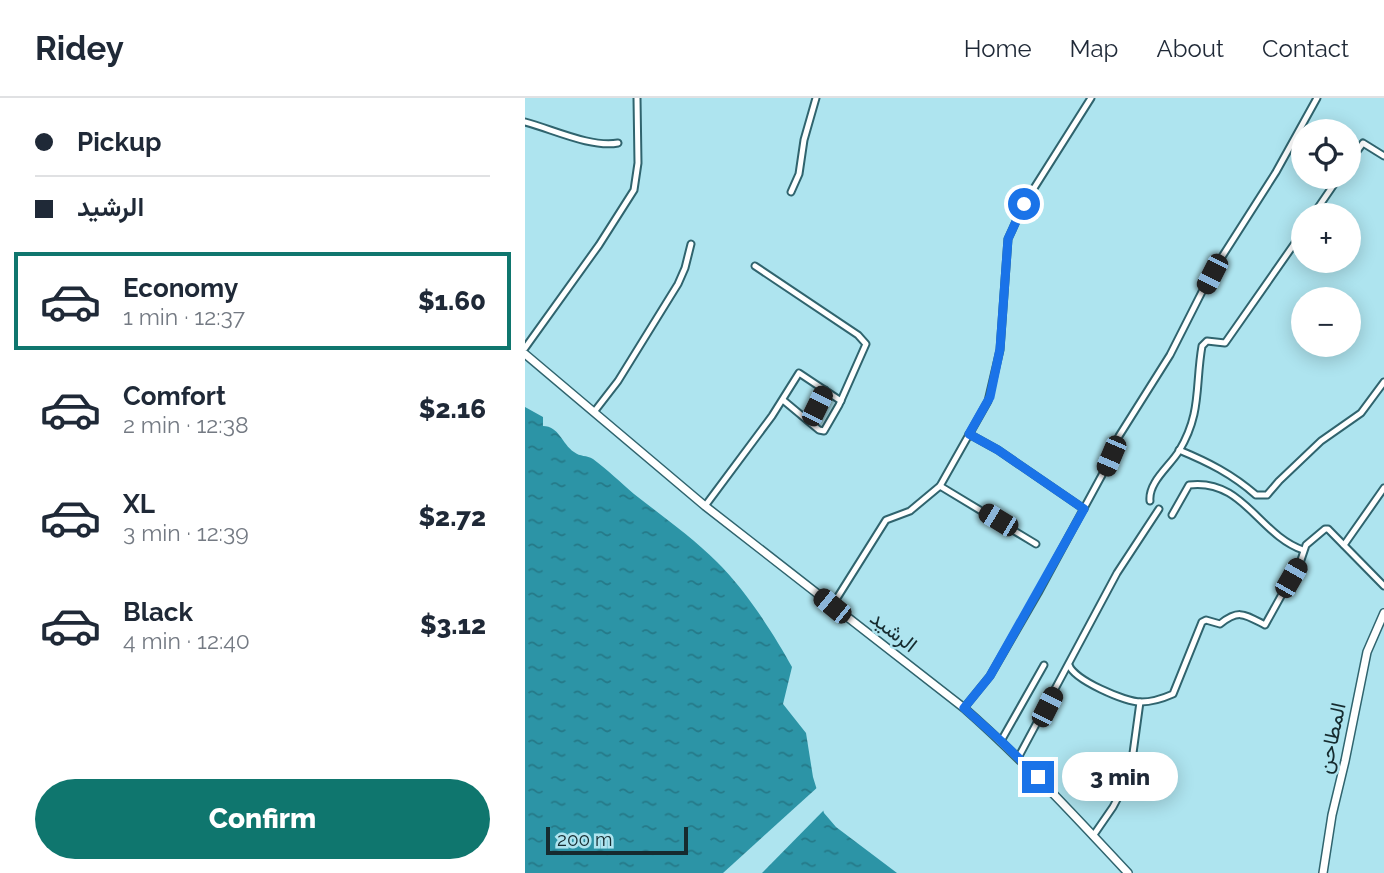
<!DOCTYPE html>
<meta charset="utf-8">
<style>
:root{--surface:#fff;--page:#f6f6f7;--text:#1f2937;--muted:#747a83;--line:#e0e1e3;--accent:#0f766e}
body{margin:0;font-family:Raleway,Vazirmatn,sans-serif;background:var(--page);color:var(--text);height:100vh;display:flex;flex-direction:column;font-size:26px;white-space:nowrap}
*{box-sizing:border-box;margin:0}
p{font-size:23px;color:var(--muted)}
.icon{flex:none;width:38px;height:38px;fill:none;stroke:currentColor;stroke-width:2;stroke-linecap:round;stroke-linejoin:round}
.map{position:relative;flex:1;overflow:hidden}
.sheet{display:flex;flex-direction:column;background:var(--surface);width:525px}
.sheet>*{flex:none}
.top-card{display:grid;align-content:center;height:154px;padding:0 35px;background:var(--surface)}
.buttons{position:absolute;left:766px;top:21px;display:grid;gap:14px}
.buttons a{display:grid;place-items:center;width:70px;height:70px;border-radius:50%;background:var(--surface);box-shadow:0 4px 18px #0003;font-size:35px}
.scale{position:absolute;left:21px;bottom:18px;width:142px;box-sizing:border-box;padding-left:7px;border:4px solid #162b2f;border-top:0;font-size:19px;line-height:24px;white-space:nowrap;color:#162b2f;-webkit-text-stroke:5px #aee4ef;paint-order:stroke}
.end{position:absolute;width:32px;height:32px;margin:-16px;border:9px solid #1a73e8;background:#fff;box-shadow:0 0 0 4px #fff}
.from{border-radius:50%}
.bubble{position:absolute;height:49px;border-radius:24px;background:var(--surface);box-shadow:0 4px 18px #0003;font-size:23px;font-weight:800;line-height:49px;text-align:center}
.car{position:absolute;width:21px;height:42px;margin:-21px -10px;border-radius:9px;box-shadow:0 0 5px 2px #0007;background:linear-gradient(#222 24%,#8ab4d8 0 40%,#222 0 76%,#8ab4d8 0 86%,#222 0)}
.top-card b{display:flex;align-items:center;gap:24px;height:66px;font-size:26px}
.top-card b+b{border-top:2px solid var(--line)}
.top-card i{width:18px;height:18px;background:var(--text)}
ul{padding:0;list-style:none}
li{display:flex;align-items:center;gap:21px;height:98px;margin:0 14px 10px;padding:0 21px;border:4px solid transparent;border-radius:0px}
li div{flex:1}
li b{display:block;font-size:26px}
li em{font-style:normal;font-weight:800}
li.selected{border-color:var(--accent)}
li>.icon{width:63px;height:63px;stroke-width:1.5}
.action{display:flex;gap:14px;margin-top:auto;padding:14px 35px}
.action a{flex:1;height:80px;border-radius:42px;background:var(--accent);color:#fff;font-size:28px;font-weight:800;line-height:80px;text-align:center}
header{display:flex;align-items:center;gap:42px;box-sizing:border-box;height:98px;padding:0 35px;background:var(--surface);border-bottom:2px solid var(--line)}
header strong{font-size:33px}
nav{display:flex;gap:38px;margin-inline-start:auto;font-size:24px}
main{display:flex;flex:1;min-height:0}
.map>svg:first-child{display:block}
</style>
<header>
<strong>Ridey</strong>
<nav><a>Home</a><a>Map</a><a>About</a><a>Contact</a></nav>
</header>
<main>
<section class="sheet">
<div class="top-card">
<b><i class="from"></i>Pickup</b>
<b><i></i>الرشيد</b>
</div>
<ul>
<li class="selected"><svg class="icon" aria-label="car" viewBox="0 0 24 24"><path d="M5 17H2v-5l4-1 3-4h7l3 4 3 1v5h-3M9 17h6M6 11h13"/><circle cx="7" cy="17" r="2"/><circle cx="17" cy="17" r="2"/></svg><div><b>Economy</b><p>1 min · 12:37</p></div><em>$1.60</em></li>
<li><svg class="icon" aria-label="car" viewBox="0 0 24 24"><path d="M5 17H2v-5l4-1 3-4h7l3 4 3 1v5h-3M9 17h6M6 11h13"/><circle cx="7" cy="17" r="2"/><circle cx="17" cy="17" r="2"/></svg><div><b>Comfort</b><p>2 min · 12:38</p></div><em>$2.16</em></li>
<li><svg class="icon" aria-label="car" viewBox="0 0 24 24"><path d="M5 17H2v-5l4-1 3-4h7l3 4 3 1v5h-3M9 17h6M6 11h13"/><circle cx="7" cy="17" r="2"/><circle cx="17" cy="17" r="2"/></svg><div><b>XL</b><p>3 min · 12:39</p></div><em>$2.72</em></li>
<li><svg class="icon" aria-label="car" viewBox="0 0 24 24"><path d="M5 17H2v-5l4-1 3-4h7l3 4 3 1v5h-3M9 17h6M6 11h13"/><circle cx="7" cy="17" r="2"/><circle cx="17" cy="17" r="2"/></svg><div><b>Black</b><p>4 min · 12:40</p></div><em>$3.12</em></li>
</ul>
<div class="action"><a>Confirm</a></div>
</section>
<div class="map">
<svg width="859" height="775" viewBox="0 0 859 775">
<defs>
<pattern id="water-ripples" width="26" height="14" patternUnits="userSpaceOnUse" patternTransform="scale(1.75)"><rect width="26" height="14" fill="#2c94a6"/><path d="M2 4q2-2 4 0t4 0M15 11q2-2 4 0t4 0" fill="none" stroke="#257988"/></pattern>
</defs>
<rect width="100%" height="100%" fill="#aee4ef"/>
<path fill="url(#water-ripples)" d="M0,309L18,319V328C34,328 37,346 49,354C55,359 62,357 68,361C83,372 95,384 109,396C137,418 167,439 192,464C219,490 249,536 267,569L258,606L281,635L288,679L299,715L311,729L372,775H0Z"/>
<path fill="#aee4ef" d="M295,687L301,710L237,775H198Z"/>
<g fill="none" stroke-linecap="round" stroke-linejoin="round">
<g stroke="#30646e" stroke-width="9">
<g id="minor">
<path d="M0,24C27,31 66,50 93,45"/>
<path d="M824,64L838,45L859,58"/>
<path d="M266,94L274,76L279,42L291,0"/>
<path d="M788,117L814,79"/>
<path d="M230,168L333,237L341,246L314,307L299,333L294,332L258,302"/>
<path d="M0,250L74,147L109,92L113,65L112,0"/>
<path d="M69,314L93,283L153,186L160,170L166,146"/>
<path d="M284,323L300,292"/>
<path d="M444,336L473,352L559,411"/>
<path d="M654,352C683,364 707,376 731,397H742L754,383L796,343L836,315L859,284"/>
<path d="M415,388L511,446"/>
<path d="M625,403C623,384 645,368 654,353C677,315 670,288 677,248L682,243L700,245L779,132"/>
<path d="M180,408L247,318L274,275L316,303"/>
<path d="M647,417L664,387C718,380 734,437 778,452"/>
<path d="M819,447L859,390"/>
<path d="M307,508L361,422L385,413L415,388L463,303L475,252L483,141L499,106L566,0"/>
<path d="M544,567C549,582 600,604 616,604C626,604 639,600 648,596L677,524L681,522L695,526C714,511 719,516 740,527L776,462L781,447L800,431H803L859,488"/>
<path d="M439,610L465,578L513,495L577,377L594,338L645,257L686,176L751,74L792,0"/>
<path d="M476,643L519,567"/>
<path d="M493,660L592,475L634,411"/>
<path d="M568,738L588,709L605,677L615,604"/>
</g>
</g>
<g stroke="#30646e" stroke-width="10">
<g id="major">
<path d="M0,256L180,408L439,610C497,661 550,718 603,775"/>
<path d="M798,775L807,717L820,663L842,554L859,515"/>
</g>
</g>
<use href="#minor" stroke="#fff" stroke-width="5"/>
<use href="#major" stroke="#fff" stroke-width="7"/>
</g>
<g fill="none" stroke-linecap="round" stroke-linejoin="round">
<path stroke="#1a73e8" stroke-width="9" d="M499,106L483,141L475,251L465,299L444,336L473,352L559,411L465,578L439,610L476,643L513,679"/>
</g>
<g text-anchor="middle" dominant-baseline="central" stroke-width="5" stroke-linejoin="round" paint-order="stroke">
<g font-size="21" fill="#162b2f" stroke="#aee4ef">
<text transform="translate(369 533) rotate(38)">الرشيد</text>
<text transform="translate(806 640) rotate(-78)">المطاحن</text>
</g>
</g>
</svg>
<div class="buttons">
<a><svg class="icon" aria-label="locate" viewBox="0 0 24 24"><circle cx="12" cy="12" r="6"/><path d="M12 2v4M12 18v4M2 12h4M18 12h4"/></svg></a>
<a>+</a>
<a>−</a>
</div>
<div class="scale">200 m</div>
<i class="end from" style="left:499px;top:106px"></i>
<i class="end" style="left:513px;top:679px"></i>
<div class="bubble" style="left:537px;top:654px;width:116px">3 min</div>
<i class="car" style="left:687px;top:176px;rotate:207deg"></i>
<i class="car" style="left:292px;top:308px;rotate:26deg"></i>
<i class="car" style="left:586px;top:358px;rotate:203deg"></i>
<i class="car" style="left:473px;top:422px;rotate:301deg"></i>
<i class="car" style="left:766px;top:480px;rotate:30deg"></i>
<i class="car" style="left:307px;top:508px;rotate:309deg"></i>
<i class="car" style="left:522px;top:609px;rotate:27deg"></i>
</div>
</main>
